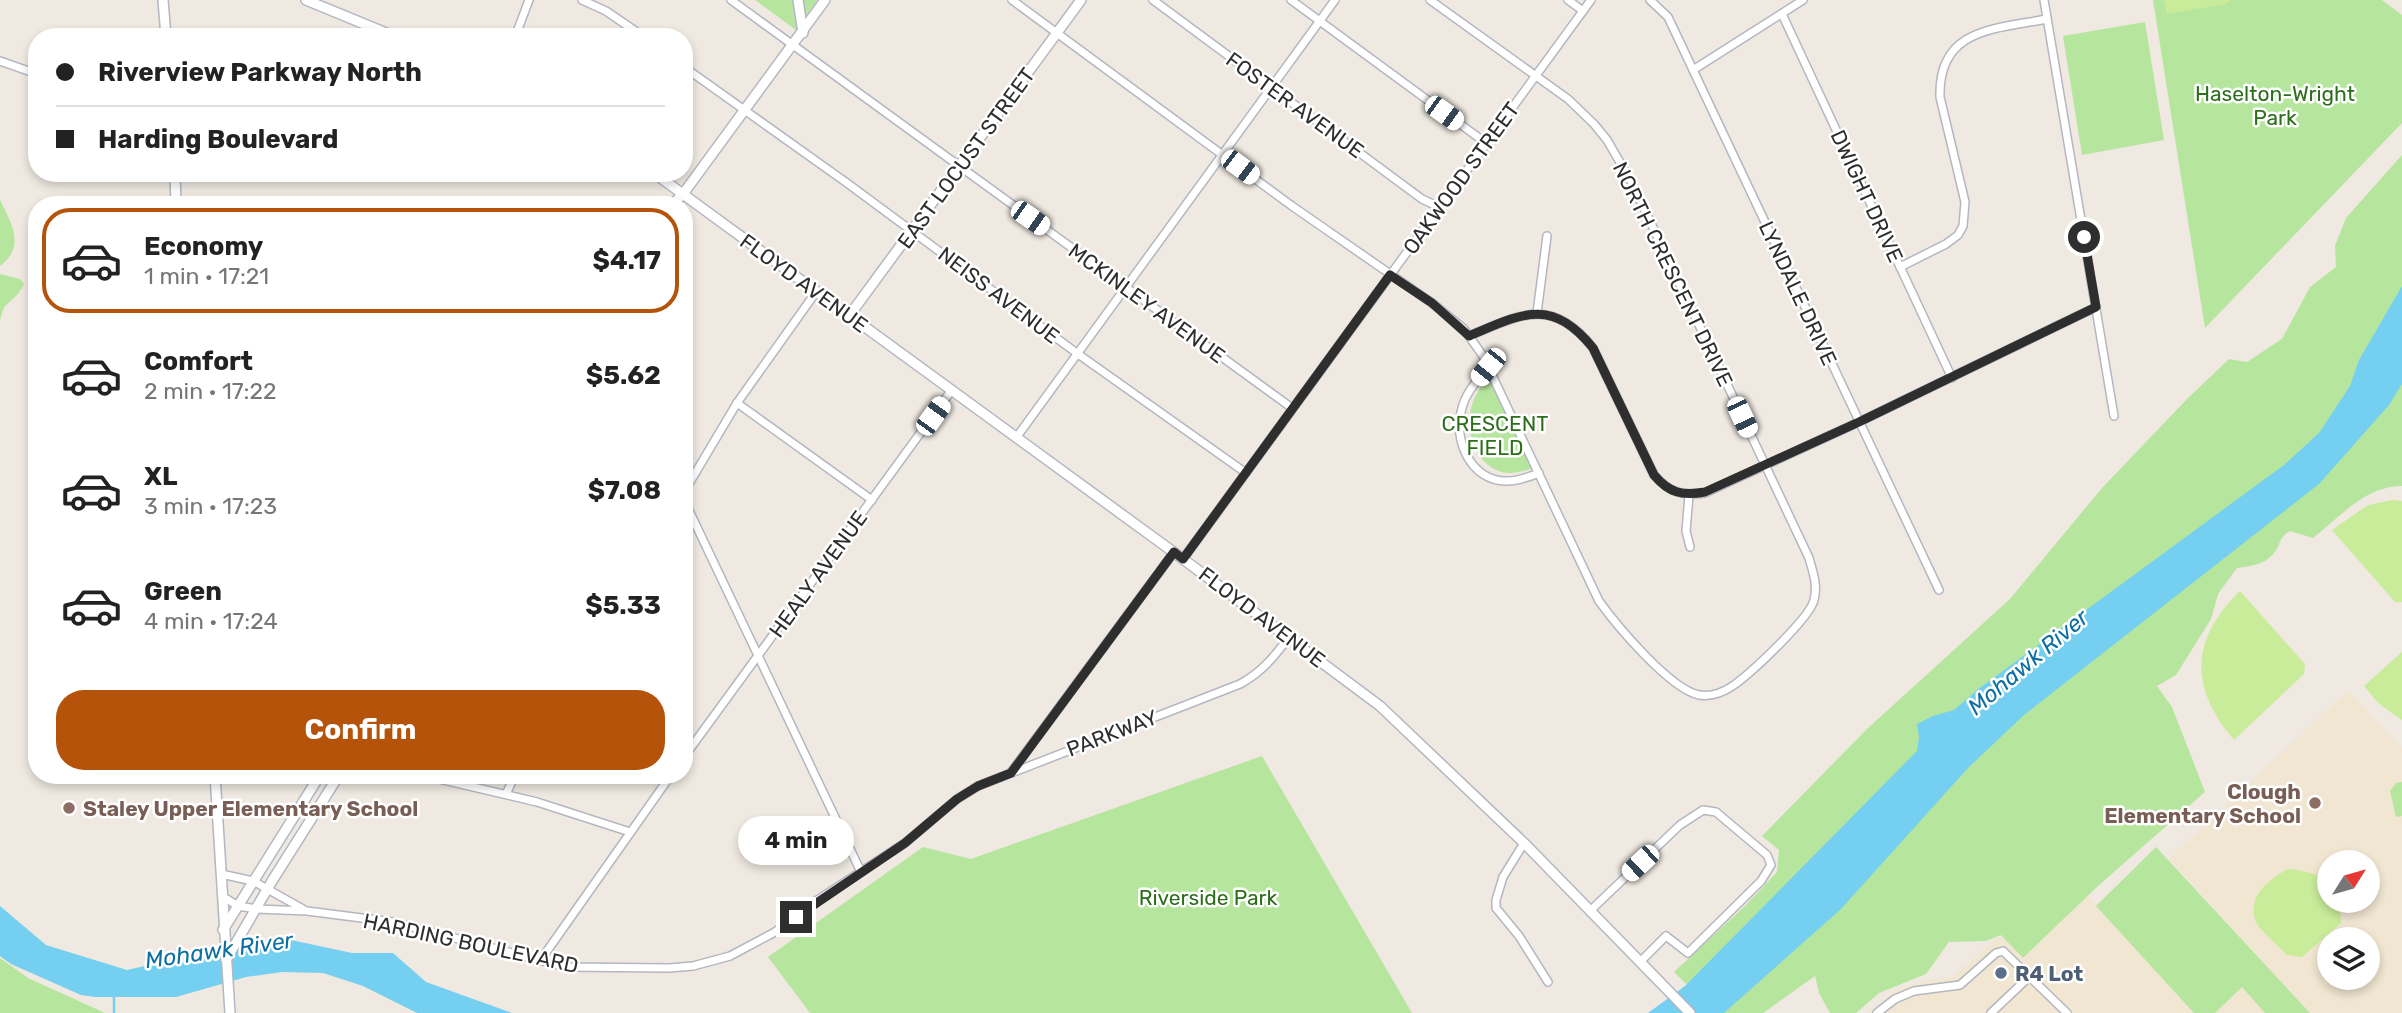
<!DOCTYPE html>
<meta charset="utf-8">
<style>
:root{--surface:#fff;--page:#f2f2f2;--text:#222;--muted:#767676;--line:#e0e0e0;--accent:#b45309}
body{margin:0;font-family:Rubik,sans-serif;background:var(--page);color:var(--text);height:100vh;display:flex;flex-direction:column;font-size:26px;white-space:nowrap}
*{box-sizing:border-box;margin:0}
p{font-size:23px;color:var(--muted)}
.icon{flex:none;width:38px;height:38px;fill:none;stroke:currentColor;stroke-width:2;stroke-linecap:round;stroke-linejoin:round}
.map{position:relative;flex:1;overflow:hidden}
.panel{position:absolute;left:28px;top:196px;width:665px;height:588px;display:flex;flex-direction:column;background:var(--surface);border-radius:28px;box-shadow:0 4px 10px #0003}
.panel>*{flex:none}
.hud{position:absolute;left:28px;top:28px;width:665px;height:154px;border-radius:28px;box-shadow:0 4px 10px #0003;display:grid;align-content:center;height:154px;padding:0 28px;background:var(--surface)}
.needle{width:46px;rotate:53deg}
.buttons{position:absolute;left:2317px;top:850px;display:grid;gap:14px}
.buttons a{display:grid;place-items:center;width:63px;height:63px;border-radius:50%;background:var(--surface);box-shadow:0 4px 10px #0003;font-size:35px}
.end{position:absolute;width:32px;height:32px;margin:-16px;border:9px solid #2e2e2e;background:#fff;box-shadow:0 0 0 4px #fff}
.from{border-radius:50%}
.bubble{position:absolute;height:49px;border-radius:24px;background:var(--surface);box-shadow:0 4px 10px #0003;font-size:23px;font-weight:700;line-height:49px;text-align:center}
.car{position:absolute;width:21px;height:42px;margin:-21px -10px;border-radius:9px;box-shadow:0 0 5px 2px #0007;background:linear-gradient(#fff 24%,#345 0 40%,#fff 0 76%,#345 0 86%,#fff 0)}
.hud b{display:flex;align-items:center;gap:24px;height:66px;font-size:26px}
.hud b+b{border-top:2px solid var(--line)}
.hud i{width:18px;height:18px;background:var(--text)}
ul{padding:12px 0 0;list-style:none}
li{display:flex;align-items:center;gap:21px;height:105px;margin:0 14px 10px;padding:0 14px;border:4px solid transparent;border-radius:28px}
li div{flex:1}
li b{display:block;font-size:26px}
li em{font-style:normal;font-weight:700}
li.current{border-color:var(--accent)}
li>.icon{width:63px;height:63px;stroke-width:1.5}
.action{display:flex;gap:14px;margin-top:auto;padding:14px 28px}
.action a{flex:1;height:80px;border-radius:28px;background:var(--accent);color:#fff;font-size:28px;font-weight:700;line-height:80px;text-align:center}
.map>svg:first-child{display:block}
</style>
<div class="map">
<svg width="2402" height="1013" viewBox="0 0 2402 1013">
<rect width="100%" height="100%" fill="#efe9e1"/>
<g fill="#f0e6d1" fill-rule="evenodd">
<path d="M2348,690L2402,748V1013H2310L2169,859ZM2329,863H2368V901H2329ZM2329,940H2368V978H2329Z"/>
<path d="M2088,896L2194,1013H1869L1891,994L1905,987L1929,980L1952,978L2001,934L2024,958Z"/>
<path d="M2242,987L2265,1013H2215Z"/>
</g>
<g fill="#b6e59e">
<path d="M755,0H817L796,30Z"/>
<path d="M2153,0H2382L2402,15V123L2205,328Z"/>
<path d="M2145,22L2164,140L2082,155L2063,36Z"/>
<path d="M2402,155V486C2365,486 2340,517 2313,538L2290,531C2277,539 2282,544 2274,553C2264,565 2251,566 2237,568L2218,594L2211,619L2176,675L2157,686L2172,707L2205,792L2098,886L2023,958L2001,935L1986,941L1949,942L1926,974L1879,993L1856,1013H1830L1819,993L1815,976L1763,1013H1715L1674,972L1745,906L1777,872L1779,850L1762,836L1867,729L2010,599L2102,488L2188,398L2229,359L2247,362L2282,339L2310,287L2336,267L2335,246L2346,218Z"/>
<path d="M0,200C12,225 26,246 0,266Z"/>
<path d="M0,274L20,279L24,284L18,294L4,307L0,320Z"/>
<path d="M1493,377L1536,468C1525,470 1511,476 1499,471C1462,457 1460,395 1493,377Z"/>
<path d="M1262,756L1412,1013H810L768,957L923,847L971,859Z"/>
<path d="M2402,782V816L2396,817L2390,791L2396,783Z"/>
<path d="M2156,847L2310,1013H2265L2242,987L2215,1013H2194L2096,906Z"/>
<path d="M0,958L28,978L105,1013H0Z"/>
</g>
<g fill="#c9ec9a">
<path d="M2164,0H2231L2226,4L2167,14Z"/>
<path d="M2393,500L2402,501V602H2395L2332,530L2368,505Z"/>
<path d="M2240,591L2305,664L2304,674L2234,740C2189,687 2190,640 2240,591Z"/>
<path d="M2402,652V720L2378,703L2364,686Z"/>
<path d="M2288,869C2304,870 2316,873 2329,884V901H2339L2341,923L2302,957L2287,955C2280,947 2260,931 2256,922C2246,897 2269,879 2288,869Z"/>
</g>
<g fill="#75cff0">
<path d="M2402,286V384L2389,405L2319,484L2024,715L1968,768L1841,909L1724,1013H1648L1685,986L1917,751L1919,737L1917,724L1933,716L1954,710L1977,690L2284,465L2319,433L2350,386L2359,360Z"/>
<path d="M0,906L46,945L127,970L158,963L189,962L277,937L352,953H393L426,982L512,1013H417L363,986L323,973L282,972L246,977L176,997H95L81,995L11,964L0,956Z"/>
</g>
<g fill="none" stroke-linecap="round" stroke-linejoin="round">
<path stroke="#75cff0" stroke-width="2.5" d="M114,1013V995"/>
<g stroke="#b4b7c1" stroke-width="10">
<g id="minor">
<path d="M582,0L606,11L644,37"/>
<path d="M731,0L1292,408"/>
<path d="M1012,0L1292,206L1432,303L1464,329L1483,356L1599,601C1617,626 1670,689 1699,695C1712,697 1724,692 1734,685C1751,673 1810,618 1814,600C1818,586 1813,572 1809,558L1632,183L1607,140L1594,124L1568,99L1430,0"/>
<path d="M1153,0L1422,199L1439,207"/>
<path d="M1291,0L1486,143"/>
<path d="M1568,0L1583,11"/>
<path d="M1650,0L1668,17L1939,590"/>
<path d="M2044,0L2114,416"/>
<path d="M1782,14L1952,378"/>
<path d="M515,37L529,0"/>
<path d="M0,61L37,74"/>
<path d="M684,67L847,183L1078,354L1246,473"/>
<path d="M1693,70L1803,0"/>
<path d="M1900,267L1946,244L1958,235L1963,226L1965,202L1940,97C1938,28 1995,29 2047,19"/>
<path d="M1537,313L1547,236"/>
<path d="M1469,336C1521,314 1552,296 1593,348L1654,475C1670,493 1682,496 1705,493L1859,422L2096,307"/>
<path d="M1488,367C1478,380 1466,392 1462,408C1452,439 1471,482 1507,481C1518,481 1529,477 1539,473"/>
<path d="M737,403L872,500"/>
<path d="M1016,438L1335,0"/>
<path d="M684,492L737,403L816,292"/>
<path d="M1689,495L1686,531L1690,547"/>
<path d="M684,500L861,872"/>
<path d="M1183,559L1591,0"/>
<path d="M684,757L951,391"/>
<path d="M1012,771L1174,552"/>
<path d="M422,775L537,802L630,832"/>
<path d="M506,794L515,775"/>
<path d="M1524,843L1503,877L1496,900V908L1519,936L1548,982"/>
<path d="M221,874L253,881L303,909"/>
<path d="M222,896L238,906L257,909L307,911L393,922L566,967L669,968L693,966L730,956L775,932L816,901L905,843L957,799L978,786L1240,684C1262,672 1274,657 1289,637"/>
<path d="M1591,910L1680,825L1703,810L1716,812L1767,855L1771,865L1761,881L1688,953L1666,936L1641,961"/>
<path d="M540,961L671,775"/>
<path d="M1877,1013L1895,999L1914,991L1960,985L1996,953L2003,951L2067,1013"/>
<path d="M1991,1013L2030,976"/>
</g>
</g>
<g stroke="#b4b7c1" stroke-width="12">
<g id="tertiary">
<path d="M163,0L166,37"/>
<path d="M306,0L396,37"/>
<path d="M798,0L803,33"/>
<path d="M175,173L176,205"/>
<path d="M654,173L1183,559L1380,706L1524,843L1690,1013"/>
<path d="M672,205L683,194L825,0"/>
<path d="M849,316L1081,0"/>
<path d="M215,775L230,1013"/>
<path d="M223,930L320,775"/>
<path d="M226,960L272,881L339,775"/>
</g>
</g>
<use href="#minor" stroke="#fff" stroke-width="7"/>
<use href="#tertiary" stroke="#fff" stroke-width="9"/>
</g>
<g fill="none" stroke-linecap="round" stroke-linejoin="round">
<path stroke="#2e2e2e" stroke-width="9" d="M796,917L905,843L957,799L978,786L1011,773L1174,552L1183,559L1390,275L1432,303L1469,336C1521,314 1551,296 1593,348L1654,475C1669,493 1682,496 1705,492L1859,422L2096,307L2084,237"/>
</g>
<g fill="#8d6e63" stroke="#fff" stroke-width="2.5">
<circle cx="2315" cy="803" r="7"/>
<circle cx="69" cy="808" r="7"/>
</g>
<circle fill="#5c6f8a" stroke="#fff" stroke-width="2.5" cx="2001" cy="973" r="7"/>
<g text-anchor="middle" dominant-baseline="central" stroke-width="5" stroke-linejoin="round" paint-order="stroke">
<g font-size="21" fill="#2c6e1b" stroke="#fff">
<text x="2275" y="93">Haselton-Wright<tspan x="2275" dy="24">Park</tspan></text>
<text x="1495" y="423">CRESCENT<tspan x="1495" dy="24">FIELD</tspan></text>
<text x="1208" y="897">Riverside Park</text>
</g>
<g font-size="21" fill="#2e2e2e" stroke="#fff">
<text transform="translate(1295 105) rotate(36)">FOSTER AVENUE</text>
<text transform="translate(966 158) rotate(-54)">EAST LOCUST STREET</text>
<text transform="translate(1461 178) rotate(-54)">OAKWOOD STREET</text>
<text transform="translate(1867 196) rotate(65)">DWIGHT DRIVE</text>
<text transform="translate(1673 274) rotate(64)">NORTH CRESCENT DRIVE</text>
<text transform="translate(804 283) rotate(36)">FLOYD AVENUE</text>
<text transform="translate(1798 293) rotate(65)">LYNDALE DRIVE</text>
<text transform="translate(999 295) rotate(37)">NEISS AVENUE</text>
<text transform="translate(1147 303) rotate(36)">MCKINLEY AVENUE</text>
<text transform="translate(818 574) rotate(-54)">HEALY AVENUE</text>
<text transform="translate(1262 617) rotate(37)">FLOYD AVENUE</text>
<text transform="translate(1112 733) rotate(-21)">PARKWAY</text>
<text transform="translate(471 943) rotate(12)">HARDING BOULEVARD</text>
</g>
<g font-size="21" font-weight="bold" fill="#785e54" stroke="#fff" text-anchor="end">
<text x="2301" y="791">Clough<tspan x="2301" dy="24">Elementary School</tspan></text>
<text x="83" y="808" text-anchor="start">Staley Upper Elementary School</text>
</g>
<g font-size="21" font-weight="bold" fill="#4e5e75" stroke="#fff" text-anchor="start">
<text x="2015" y="973">R4 Lot</text>
</g>
<g font-size="23" font-style="italic" fill="#0d6fa3" stroke="#fff">
<text transform="translate(2028 662) rotate(-40)">Mohawk River</text>
<text transform="translate(219 950) rotate(-8)">Mohawk River</text>
</g>
</g>
</svg>
<div class="buttons">
<a><svg class="needle" viewBox="-14 -14 28 28"><path d="M0-13l5 13h-10z" fill="#e53935"/><path d="M0 13l5-13h-10z" fill="#767676"/></svg></a>
<a><svg class="icon" aria-label="layers" viewBox="0 0 24 24"><path d="M12 4l9 5-9 5-9-5zM3 14l9 5 9-5"/></svg></a>
</div>
<i class="end from" style="left:2084px;top:237px"></i>
<i class="end" style="left:796px;top:917px"></i>
<div class="bubble" style="left:738px;top:816px;width:116px">4 min</div>
<i class="car" style="left:1444px;top:113px;rotate:126deg"></i>
<i class="car" style="left:1240px;top:167px;rotate:127deg"></i>
<i class="car" style="left:1030px;top:218px;rotate:125deg"></i>
<i class="car" style="left:1488px;top:367px;rotate:219deg"></i>
<i class="car" style="left:933px;top:416px;rotate:36deg"></i>
<i class="car" style="left:1742px;top:417px;rotate:155deg"></i>
<i class="car" style="left:1640px;top:863px;rotate:227deg"></i>
<div class="hud">
<b><i class="from"></i>Riverview Parkway North</b>
<b><i></i>Harding Boulevard</b>
</div>
<section class="panel">
<ul>
<li class="current"><svg class="icon" aria-label="car" viewBox="0 0 24 24"><path d="M5 17H2v-5l4-1 3-4h7l3 4 3 1v5h-3M9 17h6M6 11h13"/><circle cx="7" cy="17" r="2"/><circle cx="17" cy="17" r="2"/></svg><div><b>Economy</b><p>1 min · 17:21</p></div><em>$4.17</em></li>
<li><svg class="icon" aria-label="car" viewBox="0 0 24 24"><path d="M5 17H2v-5l4-1 3-4h7l3 4 3 1v5h-3M9 17h6M6 11h13"/><circle cx="7" cy="17" r="2"/><circle cx="17" cy="17" r="2"/></svg><div><b>Comfort</b><p>2 min · 17:22</p></div><em>$5.62</em></li>
<li><svg class="icon" aria-label="car" viewBox="0 0 24 24"><path d="M5 17H2v-5l4-1 3-4h7l3 4 3 1v5h-3M9 17h6M6 11h13"/><circle cx="7" cy="17" r="2"/><circle cx="17" cy="17" r="2"/></svg><div><b>XL</b><p>3 min · 17:23</p></div><em>$7.08</em></li>
<li><svg class="icon" aria-label="car" viewBox="0 0 24 24"><path d="M5 17H2v-5l4-1 3-4h7l3 4 3 1v5h-3M9 17h6M6 11h13"/><circle cx="7" cy="17" r="2"/><circle cx="17" cy="17" r="2"/></svg><div><b>Green</b><p>4 min · 17:24</p></div><em>$5.33</em></li>
</ul>
<div class="action"><a>Confirm</a></div>
</section>
</div>
